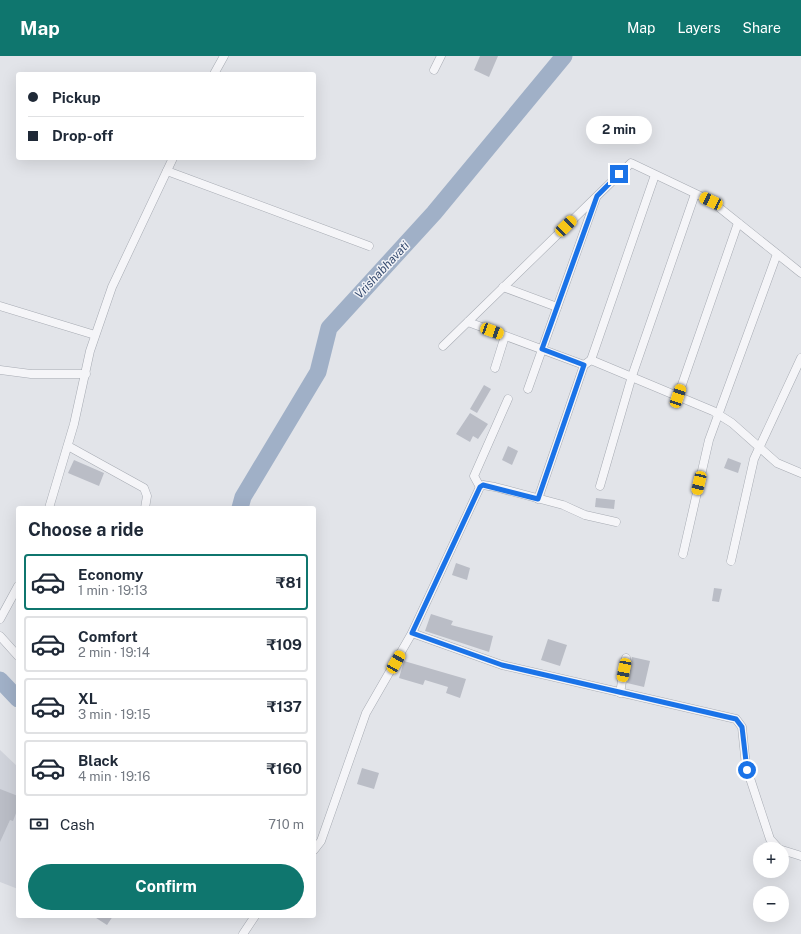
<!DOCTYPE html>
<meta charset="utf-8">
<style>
:root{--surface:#fff;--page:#f6f6f7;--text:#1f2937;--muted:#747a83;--line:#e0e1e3;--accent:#0f766e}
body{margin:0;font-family:"Public Sans",sans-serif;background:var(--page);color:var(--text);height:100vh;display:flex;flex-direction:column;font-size:15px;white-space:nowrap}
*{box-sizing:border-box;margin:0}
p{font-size:13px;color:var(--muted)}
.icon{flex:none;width:22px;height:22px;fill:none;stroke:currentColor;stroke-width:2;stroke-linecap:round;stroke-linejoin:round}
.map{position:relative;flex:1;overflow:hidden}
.sheet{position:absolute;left:16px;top:450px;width:300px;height:412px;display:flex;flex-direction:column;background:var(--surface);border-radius:4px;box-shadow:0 4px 16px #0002}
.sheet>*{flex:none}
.hud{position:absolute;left:16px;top:16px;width:300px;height:88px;border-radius:4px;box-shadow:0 4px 16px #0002;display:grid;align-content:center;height:88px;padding:0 12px;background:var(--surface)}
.buttons{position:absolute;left:753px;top:786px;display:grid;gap:8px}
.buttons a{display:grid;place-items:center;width:36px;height:36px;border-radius:50%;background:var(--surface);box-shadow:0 4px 16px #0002;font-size:20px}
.end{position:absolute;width:18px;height:18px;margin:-9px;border:5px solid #1a73e8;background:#fff;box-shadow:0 0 0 2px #fff}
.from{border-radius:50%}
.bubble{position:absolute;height:28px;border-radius:14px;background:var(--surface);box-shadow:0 4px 16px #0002;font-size:13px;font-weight:700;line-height:28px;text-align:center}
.car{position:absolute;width:12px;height:24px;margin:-12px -6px;border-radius:5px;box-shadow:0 0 3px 1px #0007;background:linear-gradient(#f5c518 24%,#345 0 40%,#f5c518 0 76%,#345 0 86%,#f5c518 0)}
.hud b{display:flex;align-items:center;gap:14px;height:38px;font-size:15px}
.hud b+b{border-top:1px solid var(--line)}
.hud i{width:10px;height:10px;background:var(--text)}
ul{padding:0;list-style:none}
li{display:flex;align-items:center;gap:12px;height:56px;margin:0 8px 6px;padding:0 4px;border:2px solid var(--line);border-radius:4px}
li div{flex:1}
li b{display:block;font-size:15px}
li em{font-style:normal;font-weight:700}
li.current{border-color:var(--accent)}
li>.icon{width:36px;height:36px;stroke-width:1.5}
h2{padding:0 12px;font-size:18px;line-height:48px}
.pay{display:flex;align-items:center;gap:10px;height:44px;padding:0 12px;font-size:15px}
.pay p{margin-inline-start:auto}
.primary-button{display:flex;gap:8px;margin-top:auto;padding:8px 12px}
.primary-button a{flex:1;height:46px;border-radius:24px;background:var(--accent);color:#fff;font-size:16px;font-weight:700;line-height:46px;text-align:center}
header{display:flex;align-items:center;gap:24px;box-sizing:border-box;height:56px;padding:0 20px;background:var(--accent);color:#fff}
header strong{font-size:19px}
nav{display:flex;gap:22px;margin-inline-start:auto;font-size:14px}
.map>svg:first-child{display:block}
</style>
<header>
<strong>Map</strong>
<nav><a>Map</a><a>Layers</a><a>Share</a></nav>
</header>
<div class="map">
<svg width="801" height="878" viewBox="0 0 801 878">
<rect width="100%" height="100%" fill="#e2e4e9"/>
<path fill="#d0d3db" d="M0,694L18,711V833L0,826Z"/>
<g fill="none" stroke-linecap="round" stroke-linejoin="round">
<g stroke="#a0b0c7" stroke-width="17">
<path d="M240,452L243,441L318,316L329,272L434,157L564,0"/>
<path d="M0,624L18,643"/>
</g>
</g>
<g fill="#babdc6">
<path d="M480,0H498L489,21L474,14Z"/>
<path d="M484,329L491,333L477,357L470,353Z"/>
<path d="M470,357L488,368L478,383L473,380L470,386L456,378Z"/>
<path d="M508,390L518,395L512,409L502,404Z"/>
<path d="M728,402L741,407L738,417L724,412Z"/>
<path d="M74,404L104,417L99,430L68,417Z"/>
<path d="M596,442L615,444L614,453L595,451Z"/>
<path d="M456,507L470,512L467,524L452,519Z"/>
<path d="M714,532L722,533L719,546L712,545Z"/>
<path d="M431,558L453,565L451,569L493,580L489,596L425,575Z"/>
<path d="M548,583L567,589L560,610L541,604Z"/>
<path d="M632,601L650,605L644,631L627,627Z"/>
<path d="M404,605L466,623L460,642L446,637L448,631L425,624L423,629L399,622Z"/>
<path d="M362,712L379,717L374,733L357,728Z"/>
<path d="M0,733L18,740V752L13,765L10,764L0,786Z"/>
<path d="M93,860H113L107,869Z"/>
</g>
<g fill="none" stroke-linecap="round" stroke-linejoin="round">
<g stroke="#a7abb3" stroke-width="9">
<g id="minor">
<path d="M434,14L441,0"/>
<path d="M214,18L224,0"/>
<path d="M167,115L369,190"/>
<path d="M503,231L557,251"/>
<path d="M0,250L95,279"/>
<path d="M468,266L584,309"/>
<path d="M443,290L631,107L711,145L801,217"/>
<path d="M591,304L655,119"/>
<path d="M495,312L505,280"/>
<path d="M0,314L31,318H86"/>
<path d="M528,333L596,142"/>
<path d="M678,340L738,167"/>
<path d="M68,390L144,432L147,440L145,452"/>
<path d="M600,430L632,320L695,138"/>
<path d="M480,431L474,420L508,343"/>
<path d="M538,443L584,309L591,304L713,355L732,367L777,407L801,417"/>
<path d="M49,452L74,368L90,295L112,231L173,102"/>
<path d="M683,498L709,384L777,198"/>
<path d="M731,505L754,403L801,302"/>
<path d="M0,563L18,530"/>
<path d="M412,577L502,609L736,663L742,671L746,710L770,783L779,793"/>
<path d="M0,580L18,600"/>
<path d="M620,637L626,602"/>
<path d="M314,794L321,785L366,657L412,577L480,431L483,429L495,431L563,449L585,459L616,466"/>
<path d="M782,794L801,800"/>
<path d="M243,878L255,860"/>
</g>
</g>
<use href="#minor" stroke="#f5f5f8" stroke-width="8"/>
</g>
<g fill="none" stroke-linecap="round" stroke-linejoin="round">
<path stroke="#1a73e8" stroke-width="5" d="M619,118L597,140L542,293L584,309L538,443L483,429L480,431L412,577L502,609L736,663L742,671L747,714"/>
</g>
<g text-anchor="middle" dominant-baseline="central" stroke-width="3" stroke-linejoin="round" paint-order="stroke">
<g font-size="12" font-style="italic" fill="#384d71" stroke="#f2f3f7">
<text transform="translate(382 214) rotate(-47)">Vrishabhavati</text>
</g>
</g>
</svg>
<div class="buttons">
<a>+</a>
<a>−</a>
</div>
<i class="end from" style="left:747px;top:714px"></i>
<i class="end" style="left:619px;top:118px"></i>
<div class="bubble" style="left:586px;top:60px;width:66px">2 min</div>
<i class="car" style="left:711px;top:145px;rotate:295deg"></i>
<i class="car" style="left:566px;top:170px;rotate:46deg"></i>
<i class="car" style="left:492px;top:275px;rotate:110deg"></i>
<i class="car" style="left:678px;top:340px;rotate:19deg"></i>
<i class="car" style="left:699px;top:427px;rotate:193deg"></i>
<i class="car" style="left:396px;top:606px;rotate:30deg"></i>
<i class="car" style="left:624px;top:614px;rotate:191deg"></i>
<div class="hud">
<b><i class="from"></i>Pickup</b>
<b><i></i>Drop-off</b>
</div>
<section class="sheet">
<h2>Choose a ride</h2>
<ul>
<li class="current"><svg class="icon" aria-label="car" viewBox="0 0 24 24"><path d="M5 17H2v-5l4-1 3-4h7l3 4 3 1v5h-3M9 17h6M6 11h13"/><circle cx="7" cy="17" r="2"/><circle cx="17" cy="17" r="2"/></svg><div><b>Economy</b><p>1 min · 19:13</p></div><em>₹81</em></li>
<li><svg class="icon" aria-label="car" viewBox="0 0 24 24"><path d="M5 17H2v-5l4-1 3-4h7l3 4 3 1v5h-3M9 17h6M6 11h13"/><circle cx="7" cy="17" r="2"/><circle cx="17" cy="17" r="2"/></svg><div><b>Comfort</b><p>2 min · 19:14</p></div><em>₹109</em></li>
<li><svg class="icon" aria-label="car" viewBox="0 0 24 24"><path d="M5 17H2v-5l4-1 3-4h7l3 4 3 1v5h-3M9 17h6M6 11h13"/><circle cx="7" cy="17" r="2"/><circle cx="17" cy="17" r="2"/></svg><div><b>XL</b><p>3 min · 19:15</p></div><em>₹137</em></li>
<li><svg class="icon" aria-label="car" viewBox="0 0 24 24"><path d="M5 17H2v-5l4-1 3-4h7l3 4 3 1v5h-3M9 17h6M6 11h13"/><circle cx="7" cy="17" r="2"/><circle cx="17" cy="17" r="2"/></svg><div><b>Black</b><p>4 min · 19:16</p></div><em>₹160</em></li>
</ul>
<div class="pay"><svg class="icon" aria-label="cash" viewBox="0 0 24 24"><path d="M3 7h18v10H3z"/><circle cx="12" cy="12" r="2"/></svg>Cash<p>710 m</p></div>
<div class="primary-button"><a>Confirm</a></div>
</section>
</div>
